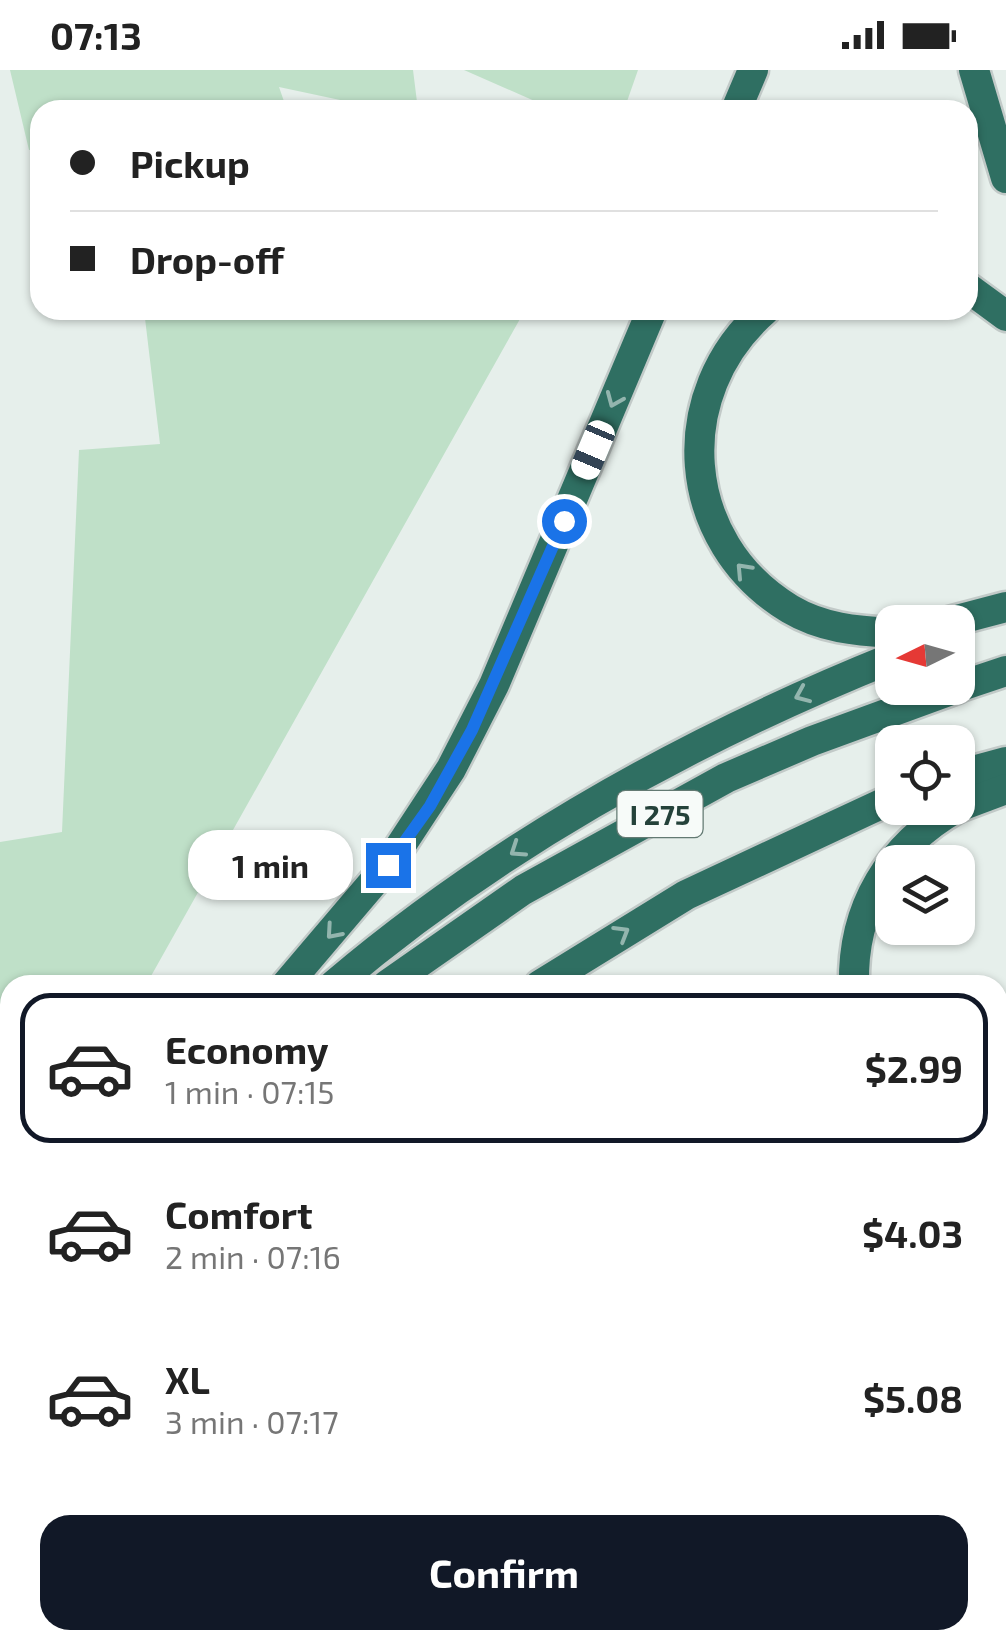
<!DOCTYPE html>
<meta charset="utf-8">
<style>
:root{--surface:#fff;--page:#f6f6f6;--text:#222;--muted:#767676;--line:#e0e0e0;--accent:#111827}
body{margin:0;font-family:"Exo 2",sans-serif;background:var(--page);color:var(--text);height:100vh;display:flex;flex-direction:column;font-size:38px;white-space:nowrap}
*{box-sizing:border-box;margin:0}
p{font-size:32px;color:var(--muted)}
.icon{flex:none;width:55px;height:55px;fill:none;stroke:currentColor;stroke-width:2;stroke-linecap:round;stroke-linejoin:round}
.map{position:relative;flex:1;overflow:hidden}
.drawer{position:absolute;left:0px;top:905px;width:1008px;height:675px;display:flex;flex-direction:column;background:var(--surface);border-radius:30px 30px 0 0;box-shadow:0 2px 8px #0004}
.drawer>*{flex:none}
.hud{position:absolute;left:30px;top:30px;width:948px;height:220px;border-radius:30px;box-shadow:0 2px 8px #0004;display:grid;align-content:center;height:220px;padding:0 40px;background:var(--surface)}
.needle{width:65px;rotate:265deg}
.controls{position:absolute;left:875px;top:535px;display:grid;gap:20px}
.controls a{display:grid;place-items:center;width:100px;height:100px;border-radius:20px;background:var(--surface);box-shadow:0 2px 8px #0004;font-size:50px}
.end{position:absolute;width:45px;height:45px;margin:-22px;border:12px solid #1a73e8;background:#fff;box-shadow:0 0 0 5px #fff}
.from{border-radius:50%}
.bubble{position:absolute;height:70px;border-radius:30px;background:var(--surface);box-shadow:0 2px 8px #0004;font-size:32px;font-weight:700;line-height:70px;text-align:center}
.car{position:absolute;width:30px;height:60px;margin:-30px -15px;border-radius:12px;box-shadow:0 0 8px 2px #0007;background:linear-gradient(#fff 24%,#345 0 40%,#fff 0 76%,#345 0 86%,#fff 0)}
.hud b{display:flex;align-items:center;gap:35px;height:95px;font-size:38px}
.hud b+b{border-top:2px solid var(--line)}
.hud i{width:25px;height:25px;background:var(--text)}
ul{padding:18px 0 0;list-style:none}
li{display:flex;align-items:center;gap:30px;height:150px;margin:0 20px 15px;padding:0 20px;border:5px solid transparent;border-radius:30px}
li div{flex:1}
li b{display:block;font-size:38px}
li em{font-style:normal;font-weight:700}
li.current{border-color:var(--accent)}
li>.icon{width:90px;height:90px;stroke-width:1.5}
.button{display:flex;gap:20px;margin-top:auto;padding:20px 40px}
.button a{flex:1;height:115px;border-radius:30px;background:var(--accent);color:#fff;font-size:40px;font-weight:700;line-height:115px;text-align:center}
.status{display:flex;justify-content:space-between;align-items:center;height:70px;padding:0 50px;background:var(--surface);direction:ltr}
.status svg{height:28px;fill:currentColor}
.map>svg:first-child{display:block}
</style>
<div class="status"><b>07:13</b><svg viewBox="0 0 49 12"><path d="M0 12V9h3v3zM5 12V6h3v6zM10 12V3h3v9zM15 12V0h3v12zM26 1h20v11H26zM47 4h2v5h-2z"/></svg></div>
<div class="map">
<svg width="1006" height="1580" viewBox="0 0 1006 1580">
<rect width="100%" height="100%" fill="#e6efeb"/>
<g fill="#bfe0c8">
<path d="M10,0H413L418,40H387L279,17L287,40H40V79L29,80Z"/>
<path d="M464,0H638L624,40H555Z"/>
<path d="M144,240H525L146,915H10V1132L0,1148V772L62,762L79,380L160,374Z"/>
</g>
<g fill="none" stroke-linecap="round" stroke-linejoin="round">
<path stroke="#8ec9d4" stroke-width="5" d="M998,1284L1006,1285"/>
</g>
<path fill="#bbcac4" stroke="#b8c9c2" stroke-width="2.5" d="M998,1542H1006V1561L998,1562Z"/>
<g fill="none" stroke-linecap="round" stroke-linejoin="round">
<g stroke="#c2cac8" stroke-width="35">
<g id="highway">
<path d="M974,0L1006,108"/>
<path d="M736,40L753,0"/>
<path d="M968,218L1006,246"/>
<path d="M765,240C669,323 679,472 790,539C822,558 856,561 892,563"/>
<path d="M949,552L1006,537"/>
<path d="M958,617L1006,601"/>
<path d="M958,705L1006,692"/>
<path d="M958,737L1006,719"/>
<path d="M286,915L388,795L451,699L494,615L652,240"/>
<path d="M334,915C500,774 691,669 892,588"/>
<path d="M387,915L523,820L726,708L812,671L957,618"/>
<path d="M540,915L686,825L892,729"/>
<path d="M854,915C852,837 890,776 956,738"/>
<path d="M998,1081L1006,1082"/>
<path d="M998,1173L1006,1172"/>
<path d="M998,1211L1006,1212"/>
<path d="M0,1261L10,1249"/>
<path d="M0,1312L10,1299"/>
<path d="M0,1473L10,1458"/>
<path d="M0,1539L10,1525"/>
</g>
</g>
<g stroke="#86b3a5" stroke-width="2.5" stroke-dasharray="5 8" stroke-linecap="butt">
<path d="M998,1270L1006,1272"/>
<path d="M44,1580L52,1570"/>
</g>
<use href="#highway" stroke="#2f6f62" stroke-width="30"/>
</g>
<defs><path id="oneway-chevron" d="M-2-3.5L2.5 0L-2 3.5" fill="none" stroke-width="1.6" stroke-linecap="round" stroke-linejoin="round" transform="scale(2.5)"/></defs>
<g stroke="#93b5ae">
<use href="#oneway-chevron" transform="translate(614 330) rotate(113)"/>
<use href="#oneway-chevron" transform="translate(743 500) rotate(-133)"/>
<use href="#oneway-chevron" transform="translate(802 625) rotate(157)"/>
<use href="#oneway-chevron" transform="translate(517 780) rotate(146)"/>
<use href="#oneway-chevron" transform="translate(333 862) rotate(131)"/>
<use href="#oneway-chevron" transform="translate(622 863) rotate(-31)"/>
</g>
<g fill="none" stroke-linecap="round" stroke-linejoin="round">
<path stroke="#1a73e8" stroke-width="12" d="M388,795L430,736L472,660L564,451"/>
</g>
<g text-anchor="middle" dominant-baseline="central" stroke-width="9" stroke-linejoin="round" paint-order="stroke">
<rect fill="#f7fbf9" stroke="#637a73" stroke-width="2.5" x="617.5" y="721" width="85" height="46" rx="8"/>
<g font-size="28" font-weight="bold" fill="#24423a">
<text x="660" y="744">I 275</text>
</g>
</g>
</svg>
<div class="controls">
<a><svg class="needle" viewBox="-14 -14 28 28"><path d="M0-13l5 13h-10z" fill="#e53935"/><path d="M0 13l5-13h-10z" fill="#767676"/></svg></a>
<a><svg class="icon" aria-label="locate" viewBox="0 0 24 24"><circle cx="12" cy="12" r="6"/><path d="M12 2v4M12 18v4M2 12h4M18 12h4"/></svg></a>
<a><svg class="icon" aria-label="layers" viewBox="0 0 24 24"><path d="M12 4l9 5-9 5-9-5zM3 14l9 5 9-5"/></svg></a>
</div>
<i class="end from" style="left:564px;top:451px"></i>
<i class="end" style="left:388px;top:795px"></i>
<div class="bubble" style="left:188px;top:760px;width:165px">1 min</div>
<i class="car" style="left:593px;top:380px;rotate:203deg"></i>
<div class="hud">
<b><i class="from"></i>Pickup</b>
<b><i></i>Drop-off</b>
</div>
<section class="drawer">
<ul>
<li class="current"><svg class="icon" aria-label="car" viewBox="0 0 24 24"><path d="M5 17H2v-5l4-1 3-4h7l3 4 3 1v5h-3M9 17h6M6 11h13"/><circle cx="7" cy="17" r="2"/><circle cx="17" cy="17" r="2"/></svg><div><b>Economy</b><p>1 min · 07:15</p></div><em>$2.99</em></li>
<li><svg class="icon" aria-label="car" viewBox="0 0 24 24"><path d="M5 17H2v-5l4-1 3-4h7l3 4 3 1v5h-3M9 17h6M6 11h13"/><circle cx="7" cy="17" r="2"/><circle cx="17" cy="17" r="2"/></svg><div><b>Comfort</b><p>2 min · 07:16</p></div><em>$4.03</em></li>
<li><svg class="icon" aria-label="car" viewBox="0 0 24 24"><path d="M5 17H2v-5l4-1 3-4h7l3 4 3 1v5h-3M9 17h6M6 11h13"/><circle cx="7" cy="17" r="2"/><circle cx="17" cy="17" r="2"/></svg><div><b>XL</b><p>3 min · 07:17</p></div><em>$5.08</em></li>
</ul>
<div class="button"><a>Confirm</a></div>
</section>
</div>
